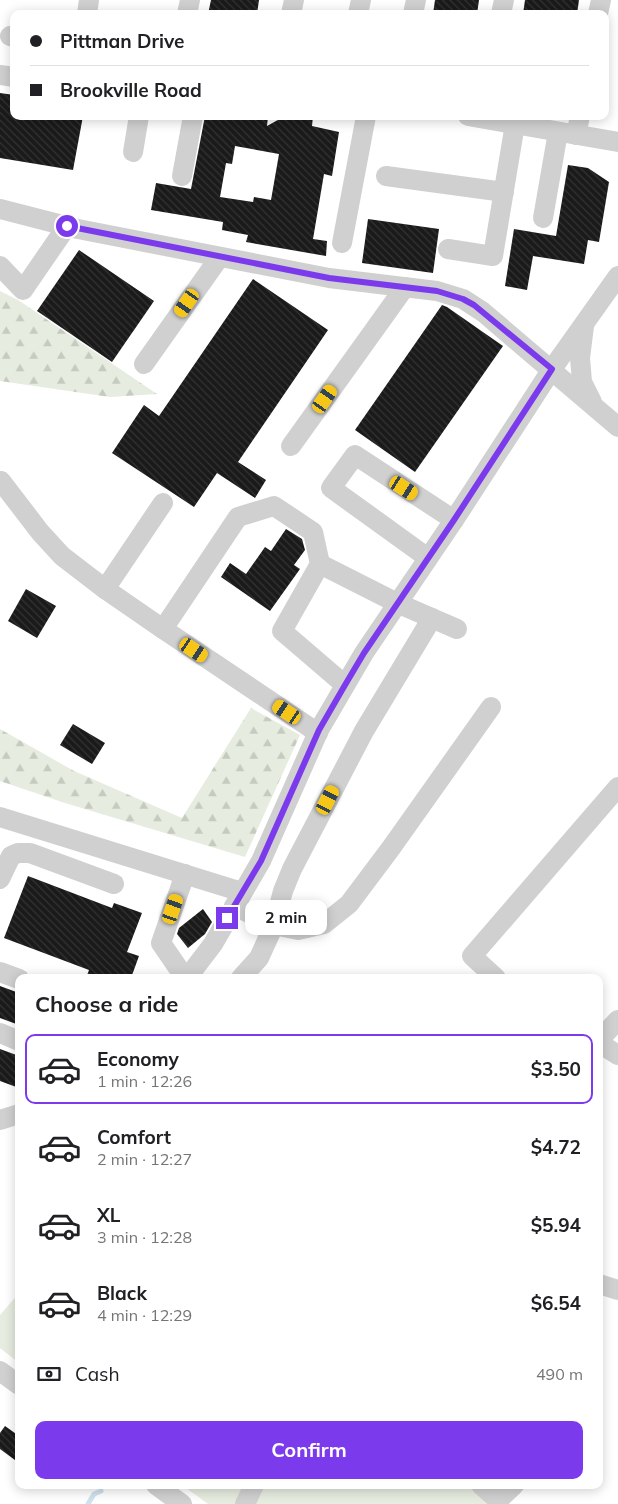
<!DOCTYPE html>
<meta charset="utf-8">
<style>
:root{--surface:#fff;--page:#f2f2f2;--text:#202124;--muted:#757577;--line:#e0e0e0;--accent:#7c3aed}
body{margin:0;font-family:Mulish,sans-serif;background:var(--page);color:var(--text);height:100vh;display:flex;flex-direction:column;font-size:19px;white-space:nowrap}
*{box-sizing:border-box;margin:0}
p{font-size:16px;color:var(--muted)}
.icon{flex:none;width:28px;height:28px;fill:none;stroke:currentColor;stroke-width:2;stroke-linecap:round;stroke-linejoin:round}
.map{position:relative;flex:1;overflow:hidden}
.side{position:absolute;left:15px;top:974px;width:588px;height:515px;display:flex;flex-direction:column;background:var(--surface);border-radius:10px;box-shadow:0 2px 12px #0003}
.side>*{flex:none}
.top-card{position:absolute;left:10px;top:10px;width:599px;height:110px;border-radius:10px;box-shadow:0 2px 12px #0003;display:grid;align-content:center;height:110px;padding:0 20px;background:var(--surface)}
.end{position:absolute;width:22px;height:22px;margin:-11px;border:6px solid #7c3aed;background:#fff;box-shadow:0 0 0 2px #fff}
.from{border-radius:50%}
.bubble{position:absolute;height:35px;border-radius:10px;background:var(--surface);box-shadow:0 2px 12px #0003;font-size:16px;font-weight:700;line-height:35px;text-align:center}
.car{position:absolute;width:15px;height:30px;margin:-15px -8px;border-radius:6px;box-shadow:0 0 4px 1px #0007;background:linear-gradient(#f5c518 24%,#345 0 40%,#f5c518 0 76%,#345 0 86%,#f5c518 0)}
.top-card b{display:flex;align-items:center;gap:18px;height:48px;font-size:19px}
.top-card b+b{border-top:1px solid var(--line)}
.top-card i{width:12px;height:12px;background:var(--text)}
ul{padding:0;list-style:none}
li{display:flex;align-items:center;gap:15px;height:70px;margin:0 10px 8px;padding:0 10px;border:2px solid transparent;border-radius:10px}
li div{flex:1}
li b{display:block;font-size:19px}
li em{font-style:normal;font-weight:700}
li.active{border-color:var(--accent)}
li>.icon{width:45px;height:45px;stroke-width:1.5}
h2{padding:0 20px;font-size:22px;line-height:60px}
.pay{display:flex;align-items:center;gap:12px;height:55px;padding:0 20px;font-size:19px}
.pay p{margin-inline-start:auto}
.button{display:flex;gap:10px;margin-top:auto;padding:10px 20px}
.button a{flex:1;height:58px;border-radius:10px;background:var(--accent);color:#fff;font-size:20px;font-weight:700;line-height:58px;text-align:center}
.map>svg:first-child{display:block}
</style>
<div class="map">
<svg width="618" height="1504" viewBox="0 0 618 1504">
<defs>
<pattern id="forest-firs" width="22" height="20" patternUnits="userSpaceOnUse" patternTransform="scale(1.25)"><rect width="22" height="20" fill="#e6ecdf"/><path d="M5 1l3.5 6h-7zM16 11l3.5 6h-7z" fill="#c6cbc0"/></pattern>
<pattern id="building-back-hatch" width="6" height="6" patternUnits="userSpaceOnUse" patternTransform="scale(1.25)"><rect width="6" height="6" fill="#1a1a1a"/><path d="M-1 5l2 2M0 0l6 6M5-1l2 2" fill="none" stroke="#333"/></pattern>
</defs>
<rect width="100%" height="100%" fill="#fff"/>
<g fill="url(#forest-firs)">
<path d="M0,291L18,300L157,394L110,397L0,381Z"/>
<path d="M251,708L300,735L245,857L65,803L0,781V729L74,771L182,818Z"/>
</g>
<g fill="#e6ecdf">
<path d="M19,1293V1363L0,1348V1315Z"/>
<path d="M182,1485H528L509,1504H208Z"/>
</g>
<g fill="none" stroke-linecap="round" stroke-linejoin="round">
<path stroke="#cfe2ee" stroke-width="5" d="M88,1504L94,1494L101,1491"/>
</g>
<g fill="url(#building-back-hatch)" fill-rule="evenodd">
<path d="M211,0H259L257,14H208Z"/>
<path d="M435,0H479L477,14H433Z"/>
<path d="M525,0H579L577,14H523Z"/>
<path d="M0,93L14,95V116H83L73,170L0,158Z"/>
<path d="M205,116H268L267,126L285,116H313L312,126L339,132L332,176L324,174L313,239L327,241L326,256L246,242L248,235L222,230L223,222L151,210L156,183L191,189ZM235,146L279,154L271,200L254,197L253,202L220,197L226,163L232,164Z"/>
<path d="M568,165L588,168L609,182L599,242L588,240L584,264L533,256L527,290L505,286L514,229L556,236Z"/>
<path d="M368,219L439,229L433,273L362,263Z"/>
<path d="M79,250L154,301L112,362L37,311Z"/>
<path d="M253,279L328,330L238,462L266,480L255,498L217,473L194,507L112,453L144,405L159,416Z"/>
<path d="M442,305L447,307L503,346L415,472L355,430Z"/>
<path d="M286,529L302,539L305,550L294,565L300,569L270,611L221,577L230,563L246,574L265,547L271,551Z"/>
<path d="M26,589L56,606L37,638L8,621Z"/>
<path d="M73,724L105,743L92,764L60,745Z"/>
<path d="M28,876L112,908L114,903L142,913L127,952L139,956L131,978H86L89,970L4,938Z"/>
<path d="M203,909L212,922L205,934L188,948L177,934L179,928Z"/>
<path d="M0,986L19,993V1025L0,1018Z"/>
<path d="M0,1049L19,1056V1088L0,1081Z"/>
<path d="M5,1426L19,1436V1463L0,1449V1433Z"/>
</g>
<g fill="none" stroke-linecap="round" stroke-linejoin="round">
<g stroke="#d0d0d0" stroke-width="20">
<path d="M87,14L89,0"/>
<path d="M187,14L190,0"/>
<path d="M291,14L294,0"/>
<path d="M358,14L361,0"/>
<path d="M413,14L416,0"/>
<path d="M501,14L504,0"/>
<path d="M598,14L601,0"/>
<path d="M10,36L14,37"/>
<path d="M0,75L14,77"/>
<path d="M468,116L618,142"/>
<path d="M576,135L580,116"/>
<path d="M133,152L139,116"/>
<path d="M182,176L193,116"/>
<path d="M386,176L504,192"/>
<path d="M0,209L78,229L329,278L437,291L463,299L483,312L618,427"/>
<path d="M543,218L558,132"/>
<path d="M342,243L366,116"/>
<path d="M448,249L493,256L515,124"/>
<path d="M0,266L23,290L67,226"/>
<path d="M584,326L580,358L582,382L592,402"/>
<path d="M144,364L219,258"/>
<path d="M291,446L405,287"/>
<path d="M1,481L40,532L62,556L105,589"/>
<path d="M163,503L105,589L163,629"/>
<path d="M428,558L331,488L355,455L454,520"/>
<path d="M345,685L282,631L320,564L397,603L457,629"/>
<path d="M318,733L163,629L238,517L274,506L313,532L320,564"/>
<path d="M0,817L242,892"/>
<path d="M0,879L11,856L18,853H30L114,884"/>
<path d="M234,906L274,925L298,930L324,924L349,904L391,848L491,707"/>
<path d="M0,972L19,979"/>
<path d="M185,978L161,943L185,874"/>
<path d="M187,978L213,944L261,861L319,730L364,653L454,520L552,369L618,276"/>
<path d="M241,978L259,958L274,925L283,891L292,869L364,731L432,618"/>
<path d="M496,978L472,956L618,787"/>
<path d="M0,1033L19,1041"/>
<path d="M599,1040L618,1020"/>
<path d="M599,1043L618,1055"/>
<path d="M0,1120L19,1114"/>
<path d="M599,1284L618,1290"/>
<path d="M0,1371L19,1385"/>
<path d="M156,1485L182,1504"/>
<path d="M481,1485L498,1500L514,1485"/>
<path d="M245,1504L254,1485"/>
</g>
</g>
<g fill="none" stroke-linecap="round" stroke-linejoin="round">
<path stroke="#7c3aed" stroke-width="6" d="M67,226L329,278L437,291L463,299L474,305L552,369L454,520L364,653L345,685L319,730L261,861L227,918"/>
</g>
</svg>
<i class="end from" style="left:67px;top:226px"></i>
<i class="end" style="left:227px;top:918px"></i>
<div class="bubble" style="left:245px;top:900px;width:82px">2 min</div>
<i class="car" style="left:187px;top:303px;rotate:215deg"></i>
<i class="car" style="left:325px;top:399px;rotate:35deg"></i>
<i class="car" style="left:404px;top:488px;rotate:123deg"></i>
<i class="car" style="left:194px;top:650px;rotate:124deg"></i>
<i class="car" style="left:287px;top:712px;rotate:304deg"></i>
<i class="car" style="left:328px;top:800px;rotate:27deg"></i>
<i class="car" style="left:173px;top:909px;rotate:19deg"></i>
<div class="top-card">
<b><i class="from"></i>Pittman Drive</b>
<b><i></i>Brookville Road</b>
</div>
<section class="side">
<h2>Choose a ride</h2>
<ul>
<li class="active"><svg class="icon" aria-label="car" viewBox="0 0 24 24"><path d="M5 17H2v-5l4-1 3-4h7l3 4 3 1v5h-3M9 17h6M6 11h13"/><circle cx="7" cy="17" r="2"/><circle cx="17" cy="17" r="2"/></svg><div><b>Economy</b><p>1 min · 12:26</p></div><em>$3.50</em></li>
<li><svg class="icon" aria-label="car" viewBox="0 0 24 24"><path d="M5 17H2v-5l4-1 3-4h7l3 4 3 1v5h-3M9 17h6M6 11h13"/><circle cx="7" cy="17" r="2"/><circle cx="17" cy="17" r="2"/></svg><div><b>Comfort</b><p>2 min · 12:27</p></div><em>$4.72</em></li>
<li><svg class="icon" aria-label="car" viewBox="0 0 24 24"><path d="M5 17H2v-5l4-1 3-4h7l3 4 3 1v5h-3M9 17h6M6 11h13"/><circle cx="7" cy="17" r="2"/><circle cx="17" cy="17" r="2"/></svg><div><b>XL</b><p>3 min · 12:28</p></div><em>$5.94</em></li>
<li><svg class="icon" aria-label="car" viewBox="0 0 24 24"><path d="M5 17H2v-5l4-1 3-4h7l3 4 3 1v5h-3M9 17h6M6 11h13"/><circle cx="7" cy="17" r="2"/><circle cx="17" cy="17" r="2"/></svg><div><b>Black</b><p>4 min · 12:29</p></div><em>$6.54</em></li>
</ul>
<div class="pay"><svg class="icon" aria-label="cash" viewBox="0 0 24 24"><path d="M3 7h18v10H3z"/><circle cx="12" cy="12" r="2"/></svg>Cash<p>490 m</p></div>
<div class="button"><a>Confirm</a></div>
</section>
</div>
